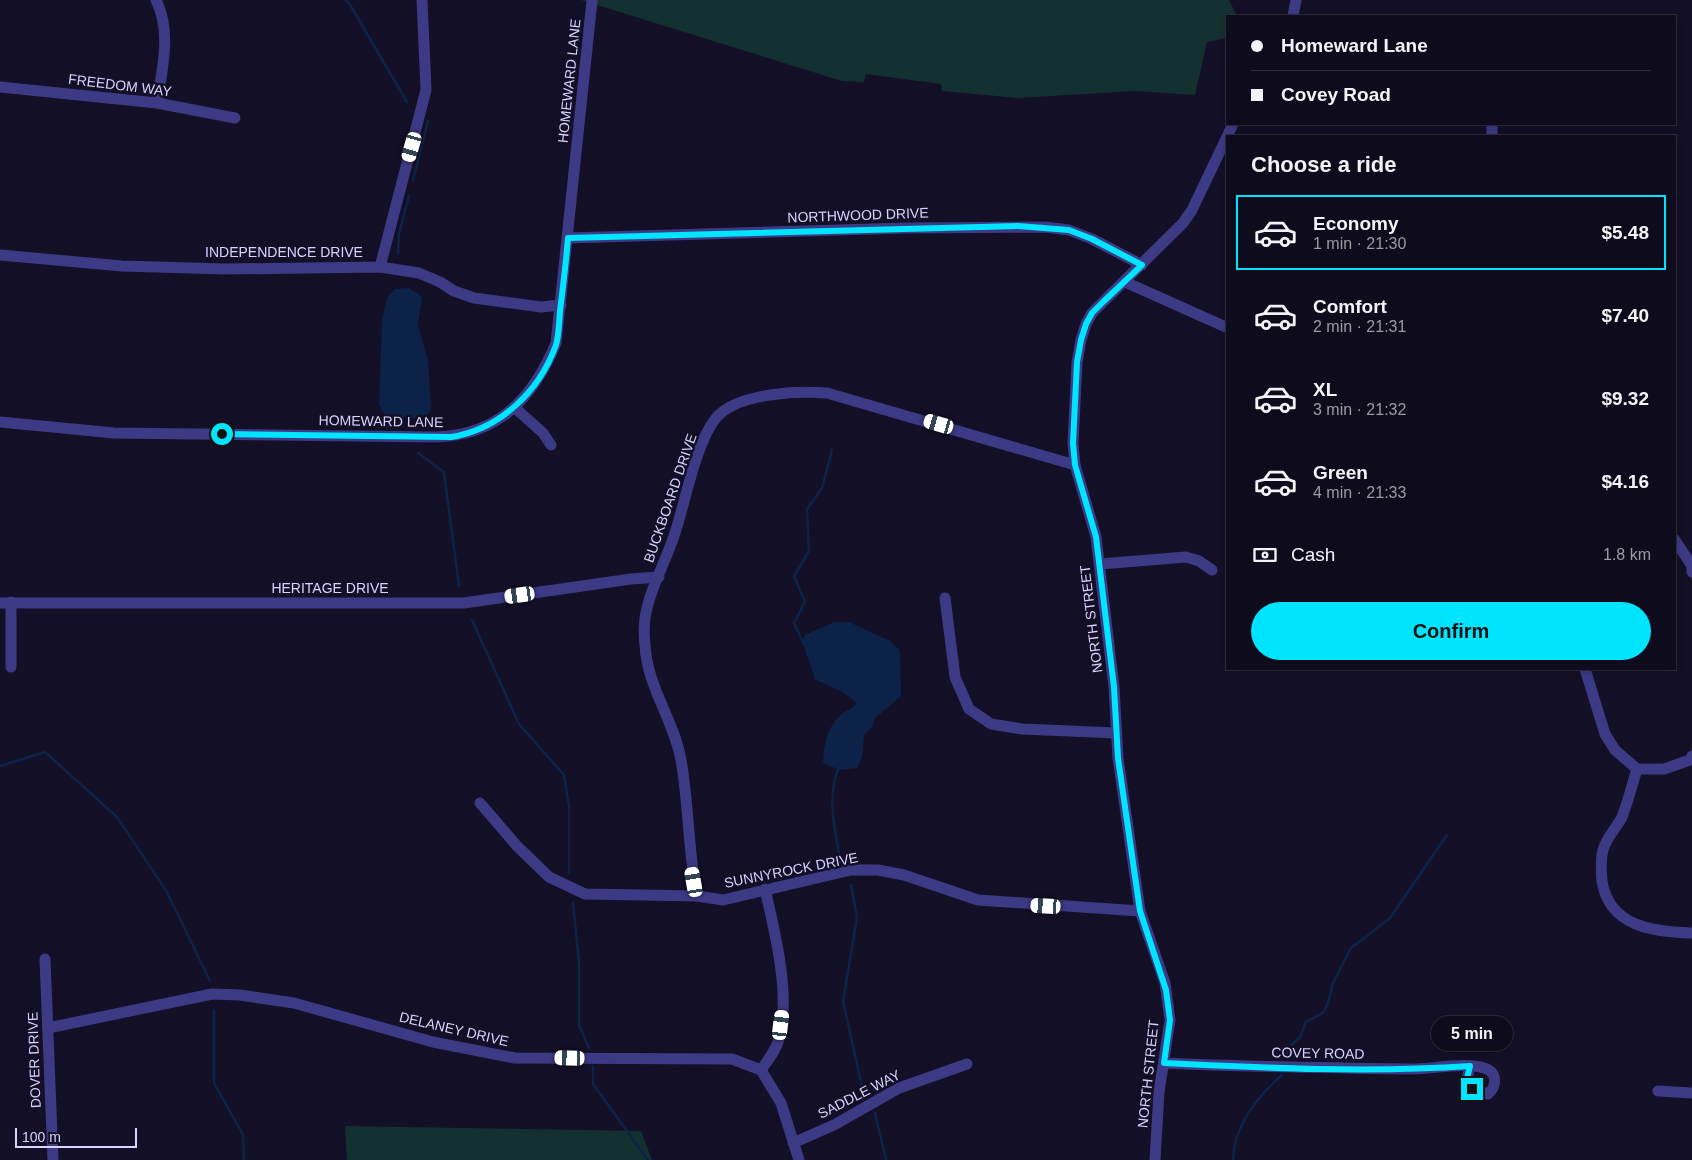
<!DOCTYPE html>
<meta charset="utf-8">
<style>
:root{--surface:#0e0b1c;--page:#1c1929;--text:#f1f3f6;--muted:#9b9ba3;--line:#2e2b3b;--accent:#00e5ff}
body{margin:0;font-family:Helvetica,sans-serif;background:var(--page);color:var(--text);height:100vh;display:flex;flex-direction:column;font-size:19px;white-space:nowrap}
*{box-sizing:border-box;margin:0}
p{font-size:16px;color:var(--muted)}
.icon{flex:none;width:28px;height:28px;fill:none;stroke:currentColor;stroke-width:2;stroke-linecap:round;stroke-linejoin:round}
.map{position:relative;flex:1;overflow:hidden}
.side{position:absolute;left:1226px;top:135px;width:450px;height:535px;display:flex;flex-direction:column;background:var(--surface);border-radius:0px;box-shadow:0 2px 8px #0003,0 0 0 1px var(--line)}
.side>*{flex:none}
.guide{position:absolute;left:1226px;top:15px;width:450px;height:110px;border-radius:0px;box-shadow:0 2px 8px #0003,0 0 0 1px var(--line);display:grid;align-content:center;height:110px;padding:0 25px;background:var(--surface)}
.scale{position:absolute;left:15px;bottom:12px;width:122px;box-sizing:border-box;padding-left:5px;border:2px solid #d9d4ff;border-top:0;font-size:14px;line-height:18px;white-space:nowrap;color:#d9d4ff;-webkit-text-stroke:4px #130f26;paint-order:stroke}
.end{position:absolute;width:22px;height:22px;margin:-11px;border:6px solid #00e5ff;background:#111;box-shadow:0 0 0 2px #111}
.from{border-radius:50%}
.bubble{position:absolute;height:35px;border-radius:18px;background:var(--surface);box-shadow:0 2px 8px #0003,0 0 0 1px var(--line);font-size:16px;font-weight:600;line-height:35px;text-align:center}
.car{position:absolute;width:15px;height:30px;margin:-15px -8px;border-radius:6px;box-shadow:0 0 4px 1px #0007;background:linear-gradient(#fff 24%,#345 0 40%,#fff 0 76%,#345 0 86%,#fff 0)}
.guide b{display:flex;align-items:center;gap:18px;height:48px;font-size:19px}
.guide b+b{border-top:1px solid var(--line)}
.guide i{width:12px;height:12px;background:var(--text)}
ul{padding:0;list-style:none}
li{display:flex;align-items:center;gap:15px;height:75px;margin:0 10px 8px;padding:0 15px;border:2px solid transparent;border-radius:0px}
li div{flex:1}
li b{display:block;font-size:19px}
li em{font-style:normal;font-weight:600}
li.current{border-color:var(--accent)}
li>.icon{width:45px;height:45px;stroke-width:1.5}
h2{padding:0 25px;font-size:22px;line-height:60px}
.pay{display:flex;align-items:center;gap:12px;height:55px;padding:0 25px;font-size:19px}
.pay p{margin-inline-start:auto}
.button{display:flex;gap:10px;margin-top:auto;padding:10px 25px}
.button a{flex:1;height:58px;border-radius:30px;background:var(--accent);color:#111;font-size:20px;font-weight:600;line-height:58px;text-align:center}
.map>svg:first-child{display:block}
</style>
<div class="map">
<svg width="1692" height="1160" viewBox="0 0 1692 1160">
<rect width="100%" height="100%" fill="#130f26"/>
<g fill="#12302f">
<path d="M581,0H1229L1237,16H1228L1227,38L1207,42L1195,95L1135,91L1018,98L942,91L941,84L866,74L864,82L842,81Z"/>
<path d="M345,1126L641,1131L652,1160H347Z"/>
</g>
<g fill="#0c2248">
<path d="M409,288L422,297L418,325L428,360L431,409L426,419L386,416L379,405L382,321L387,298L395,289Z"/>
<path d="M849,622L890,641L900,650L901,696L874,719L873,726L864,735L862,757L857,768L839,770L823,763C824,744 827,726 843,713C848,709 853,709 856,704C852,694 825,685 815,679L802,641L805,635L834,622Z"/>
</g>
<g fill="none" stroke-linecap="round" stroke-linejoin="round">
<g stroke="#0c2248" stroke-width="2.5">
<path d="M345,0L349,3L407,102"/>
<path d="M413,181L428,121"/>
<path d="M398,254L399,233L409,196"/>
<path d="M418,453L444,472L459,586"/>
<path d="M472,620L519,724L564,775L569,806V873"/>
<path d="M804,645L794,623L805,602L794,576L809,551L807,509L822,488L832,450"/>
<path d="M0,766L45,752L117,817L167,892L210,981"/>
<path d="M839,766C827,798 834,823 839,855"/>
<path d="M851,885L857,917L843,1001L864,1096"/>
<path d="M573,903L579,962V1025L589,1048"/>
<path d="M214,1010V1083L243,1135L244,1160"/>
<path d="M1286,1055L1290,1046L1300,1037L1306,1022L1323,1013L1328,1003L1333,983L1351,948L1390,918L1447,835"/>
<path d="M593,1066V1084L648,1160"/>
<path d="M875,1113L886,1160"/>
<path d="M1233,1160C1234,1125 1257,1097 1282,1075"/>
</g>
<g stroke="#3d3a85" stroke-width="11">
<path d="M156,0C172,32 162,70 157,103"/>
<path d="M1293,16L1296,0"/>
<path d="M0,87L157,103L235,118"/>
<path d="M1492,124V136"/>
<path d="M568,238L906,228L1045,227L1069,230L1092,239L1142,265"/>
<path d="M0,255L122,266L225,269L380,267L419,273L440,282L454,291L474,298L541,307L561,305"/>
<path d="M380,267L426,90L422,0"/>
<path d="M1125,282L1228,328"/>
<path d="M514,407L543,433L551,445"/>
<path d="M0,422L114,433L436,437C499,435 533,398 556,343L592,1"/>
<path d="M1675,540L1692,566V572"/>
<path d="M1100,564L1186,557L1199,561L1212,570"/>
<path d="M945,598L955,677L969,709L991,724L1022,729L1116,733"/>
<path d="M11,602V667"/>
<path d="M0,603H464L631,579L659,577"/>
<path d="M1585,669L1605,734L1615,750L1637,769H1664L1690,760L1692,756"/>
<path d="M1637,769C1632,785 1628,802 1622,817C1617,827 1608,836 1604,847C1600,857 1601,870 1602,881C1609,927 1654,932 1692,933"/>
<path d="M480,803L517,846L549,877L585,894L697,896L723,900L851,870H878L904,875L978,900L1140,911"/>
<path d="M697,896C688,851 689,805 681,760C674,720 647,687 645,645C644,637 644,627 645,618C649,591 665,563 674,536C685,505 697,433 721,413C745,393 797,391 827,393L1075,465"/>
<path d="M45,959L53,1160"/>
<path d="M48,1028L212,994L240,995L294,1003L433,1042L515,1058L732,1059L761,1070L781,1103L799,1160"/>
<path d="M1164,1063C1247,1067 1330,1068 1412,1069C1433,1069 1465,1062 1484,1068C1498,1072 1497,1086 1488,1094L1472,1089L1466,1083L1470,1066"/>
<path d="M761,1070C768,1060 777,1049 780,1036C790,992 775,933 765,889"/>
<path d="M1658,1091L1692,1093"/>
<path d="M793,1143L834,1125L899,1088L967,1064"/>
<path d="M1155,1160L1159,1092L1170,1020L1165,983L1140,911L1118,758L1114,687L1096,537L1075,465L1073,443L1077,363L1081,340L1086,324L1092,313L1104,301L1183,223L1192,210L1233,124"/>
</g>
</g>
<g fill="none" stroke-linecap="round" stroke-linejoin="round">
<path stroke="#00e5ff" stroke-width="6" d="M222,434L451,437C500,429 539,392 556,345C559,335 559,322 560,311C563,287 566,263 568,238L1018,226L1069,230L1092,239L1142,265L1104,301L1092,313L1086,324L1081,340L1077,362L1073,443L1075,465L1096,537L1114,687L1118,758L1140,911L1166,990L1170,1020L1164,1063C1266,1068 1369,1073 1470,1066L1466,1083L1472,1089"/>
</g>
<g text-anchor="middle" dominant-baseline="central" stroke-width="5" stroke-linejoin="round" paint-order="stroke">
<g font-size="14" fill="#d9d4ff" stroke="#130f26">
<text transform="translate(569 81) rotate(-84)">HOMEWARD LANE</text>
<text transform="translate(120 85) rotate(7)">FREEDOM WAY</text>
<text transform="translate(858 215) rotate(-2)">NORTHWOOD DRIVE</text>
<text x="284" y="252">INDEPENDENCE DRIVE</text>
<text transform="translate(381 421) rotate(1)">HOMEWARD LANE</text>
<text transform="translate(670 498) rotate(-71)">BUCKBOARD DRIVE</text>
<text x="330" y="588">HERITAGE DRIVE</text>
<text transform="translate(1091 619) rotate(-97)">NORTH STREET</text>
<text transform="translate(791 870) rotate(-11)">SUNNYROCK DRIVE</text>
<text transform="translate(454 1029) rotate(13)">DELANEY DRIVE</text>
<text transform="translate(1318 1053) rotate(1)">COVEY ROAD</text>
<text transform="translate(34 1060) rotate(-92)">DOVER DRIVE</text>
<text transform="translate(1148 1074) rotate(-84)">NORTH STREET</text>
<text transform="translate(859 1094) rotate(-27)">SADDLE WAY</text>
</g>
</g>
</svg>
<div class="scale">100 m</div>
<i class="end from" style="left:222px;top:434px"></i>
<i class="end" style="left:1472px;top:1089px"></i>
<div class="bubble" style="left:1431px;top:1016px;width:82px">5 min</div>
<i class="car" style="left:412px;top:147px;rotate:196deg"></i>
<i class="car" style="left:939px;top:424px;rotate:286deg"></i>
<i class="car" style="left:520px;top:595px;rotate:262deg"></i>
<i class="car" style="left:694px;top:882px;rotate:350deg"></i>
<i class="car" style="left:1046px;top:906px;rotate:273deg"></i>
<i class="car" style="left:781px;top:1025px;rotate:7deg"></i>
<i class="car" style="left:570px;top:1058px;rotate:271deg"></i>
<div class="guide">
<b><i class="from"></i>Homeward Lane</b>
<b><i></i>Covey Road</b>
</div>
<section class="side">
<h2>Choose a ride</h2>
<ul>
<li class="current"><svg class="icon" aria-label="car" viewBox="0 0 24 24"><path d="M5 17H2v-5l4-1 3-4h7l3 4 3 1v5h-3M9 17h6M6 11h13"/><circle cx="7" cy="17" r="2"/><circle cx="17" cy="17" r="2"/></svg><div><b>Economy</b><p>1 min · 21:30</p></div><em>$5.48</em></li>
<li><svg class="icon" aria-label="car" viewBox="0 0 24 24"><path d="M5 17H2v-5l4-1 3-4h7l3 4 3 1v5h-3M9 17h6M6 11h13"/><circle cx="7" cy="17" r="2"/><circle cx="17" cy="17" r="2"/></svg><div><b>Comfort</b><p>2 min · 21:31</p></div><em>$7.40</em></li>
<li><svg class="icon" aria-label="car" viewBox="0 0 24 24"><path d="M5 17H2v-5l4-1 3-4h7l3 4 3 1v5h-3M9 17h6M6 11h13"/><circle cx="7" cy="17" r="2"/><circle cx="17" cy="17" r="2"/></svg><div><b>XL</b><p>3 min · 21:32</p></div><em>$9.32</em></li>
<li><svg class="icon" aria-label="car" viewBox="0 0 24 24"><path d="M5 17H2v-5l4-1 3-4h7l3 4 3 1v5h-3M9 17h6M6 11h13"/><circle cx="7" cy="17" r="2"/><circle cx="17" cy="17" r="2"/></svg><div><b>Green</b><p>4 min · 21:33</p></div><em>$4.16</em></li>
</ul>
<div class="pay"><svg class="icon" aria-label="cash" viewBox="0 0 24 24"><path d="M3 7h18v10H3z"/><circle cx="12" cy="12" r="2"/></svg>Cash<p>1.8 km</p></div>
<div class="button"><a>Confirm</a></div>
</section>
</div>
